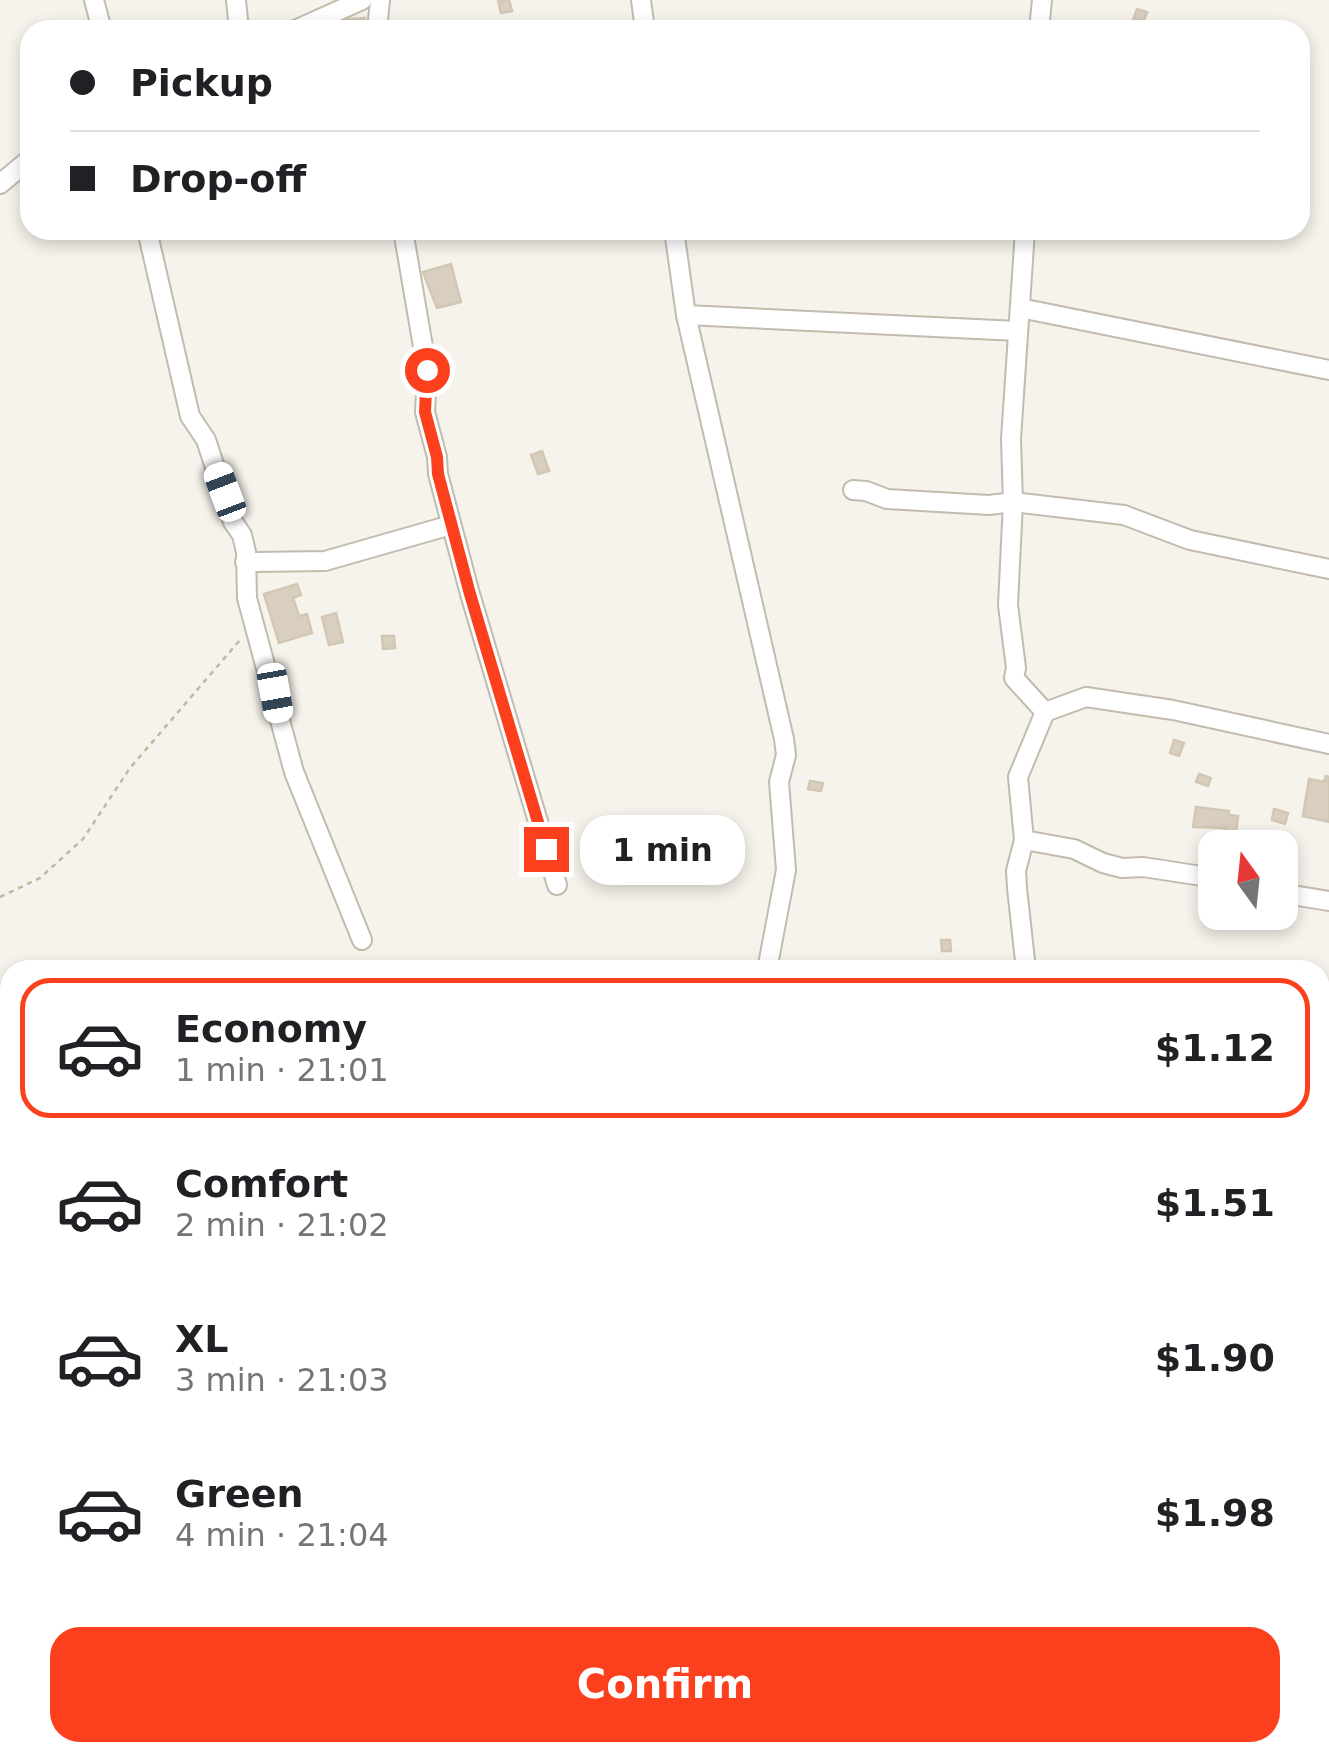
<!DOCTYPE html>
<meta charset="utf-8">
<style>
:root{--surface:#fff;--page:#f2f2f2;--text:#202124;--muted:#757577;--line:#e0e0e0;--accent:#fc3f1d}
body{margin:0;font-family:"DejaVu Sans",sans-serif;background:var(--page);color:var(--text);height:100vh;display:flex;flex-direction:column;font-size:38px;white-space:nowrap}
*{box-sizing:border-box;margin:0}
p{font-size:32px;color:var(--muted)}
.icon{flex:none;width:55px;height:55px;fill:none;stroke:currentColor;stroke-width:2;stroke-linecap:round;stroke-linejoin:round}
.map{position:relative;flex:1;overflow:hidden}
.drawer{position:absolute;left:0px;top:960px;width:1330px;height:802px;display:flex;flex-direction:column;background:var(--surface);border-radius:30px 30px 0 0;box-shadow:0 5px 15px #0003}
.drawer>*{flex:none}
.guide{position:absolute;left:20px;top:20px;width:1290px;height:220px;border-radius:30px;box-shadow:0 5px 15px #0003;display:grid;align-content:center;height:220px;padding:0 50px;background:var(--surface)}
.needle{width:65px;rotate:345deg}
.tools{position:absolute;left:1198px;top:830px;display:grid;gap:20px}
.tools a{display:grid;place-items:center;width:100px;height:100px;border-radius:20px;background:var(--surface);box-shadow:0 5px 15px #0003;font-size:50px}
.end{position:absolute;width:45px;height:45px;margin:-22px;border:12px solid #fc3f1d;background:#fff;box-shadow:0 0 0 5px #fff}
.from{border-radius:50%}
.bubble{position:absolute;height:70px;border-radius:30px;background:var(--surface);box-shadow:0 5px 15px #0003;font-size:32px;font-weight:600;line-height:70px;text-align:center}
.car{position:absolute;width:30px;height:60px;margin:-30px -15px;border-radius:12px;box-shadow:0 0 8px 2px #0007;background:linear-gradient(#fff 24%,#345 0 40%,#fff 0 76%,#345 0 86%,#fff 0)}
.guide b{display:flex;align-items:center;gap:35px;height:95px;font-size:38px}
.guide b+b{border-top:2px solid var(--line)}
.guide i{width:25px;height:25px;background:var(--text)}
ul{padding:18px 0 0;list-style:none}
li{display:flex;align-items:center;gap:30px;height:140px;margin:0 20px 15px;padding:0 30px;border:5px solid transparent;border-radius:30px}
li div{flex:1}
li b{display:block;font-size:38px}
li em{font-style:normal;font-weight:600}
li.active{border-color:var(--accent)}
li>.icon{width:90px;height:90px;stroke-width:1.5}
.primary-button{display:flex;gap:20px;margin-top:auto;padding:20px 50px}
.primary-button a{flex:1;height:115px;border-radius:30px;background:var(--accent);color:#fff;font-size:40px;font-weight:600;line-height:115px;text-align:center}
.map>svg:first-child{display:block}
</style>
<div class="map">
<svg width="1329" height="1761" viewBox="0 0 1329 1761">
<rect width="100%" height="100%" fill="#f6f3ec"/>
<g fill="#d8cfc1" stroke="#d3c7b4" stroke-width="2.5">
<path d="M498,0H509L512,11L501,13Z"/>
<path d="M1137,9L1147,12L1141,29L1131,26Z"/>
<path d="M365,18L366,28L339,30V20Z"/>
<path d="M451,264L461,302L437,308L423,272Z"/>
<path d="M542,451L549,471L538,474L531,455Z"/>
<path d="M297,584L301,595L293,598L299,616L307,614L312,633L279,643L264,594Z"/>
<path d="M336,613L343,642L329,645L322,617Z"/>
<path d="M382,636H394L395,648L383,649Z"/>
<path d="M1174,740L1184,743L1179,756L1170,753Z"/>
<path d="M1199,774L1211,778L1208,786L1196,782Z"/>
<path d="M1326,776L1329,777V822L1303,816L1309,779L1324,782Z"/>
<path d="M810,781L823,783L821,791L808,789Z"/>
<path d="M1196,807L1229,811V815L1238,816L1236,833L1224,832L1225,828L1193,827Z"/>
<path d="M1274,809L1288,813L1285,824L1272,820Z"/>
<path d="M941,940H950L951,951H942Z"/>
<path d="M1321,1350H1329V1368L1321,1367Z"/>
<path d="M1320,1380L1329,1381V1405L1320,1404Z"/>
</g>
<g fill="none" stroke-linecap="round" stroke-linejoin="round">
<g stroke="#c2bbae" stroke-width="22">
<g id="minor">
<path d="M94,0L102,30"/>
<path d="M236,0L239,30"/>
<path d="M641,0L645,30"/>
<path d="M295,30L362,0"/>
<path d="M377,30L380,0"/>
<path d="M1039,30L1042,0"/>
<path d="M0,184L30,159"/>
<path d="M147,230L190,416L206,440L233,522L242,535L246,552L247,598L294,772L362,940"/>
<path d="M403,230L427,370L425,412L437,457L438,474L470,594L557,885"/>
<path d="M674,230L686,315L784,739L786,755L779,782L786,870L767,970"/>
<path d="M1025,230L1011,439L1013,502L1008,605L1016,668L1014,678L1045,712L1018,777L1024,840L1016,871L1017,888L1026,970"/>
<path d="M1020,308L1329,370"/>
<path d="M686,315L1018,331"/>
<path d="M853,490L866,491L887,499L989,505L1013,502L1124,515L1190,540L1329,569"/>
<path d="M245,562L325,561L451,525"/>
<path d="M1045,712L1086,697L1173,710L1329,744"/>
<path d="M1024,840L1074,849L1103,863L1122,868L1143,867L1215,878"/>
<path d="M1280,893L1329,901"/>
<path d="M1320,1048L1329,1049"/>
<path d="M0,1074L10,1075"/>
<path d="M1320,1495L1329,1497"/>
<path d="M0,1511L10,1514"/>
<path d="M0,1702L10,1705"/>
<path d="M30,1752V1761"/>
<path d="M241,1752V1761"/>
<path d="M664,1752V1761"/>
<path d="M456,1761V1752"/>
<path d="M996,1761L997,1752"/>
</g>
</g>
<path stroke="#c4b79f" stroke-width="2.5" stroke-dasharray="5 5" stroke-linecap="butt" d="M0,897L40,878L83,839L130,768L240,640"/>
<use href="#minor" stroke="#fff" stroke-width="18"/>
</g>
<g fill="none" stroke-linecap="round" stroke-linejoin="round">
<path stroke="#fc3f1d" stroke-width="12" d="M427,370L425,412L437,457L438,474L470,594L546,849"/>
</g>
</svg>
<div class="tools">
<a><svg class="needle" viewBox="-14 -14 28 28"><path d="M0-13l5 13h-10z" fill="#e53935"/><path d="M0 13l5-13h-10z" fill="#757577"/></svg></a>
</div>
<i class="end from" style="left:427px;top:370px"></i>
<i class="end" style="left:546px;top:849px"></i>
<div class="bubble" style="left:580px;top:815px;width:165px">1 min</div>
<i class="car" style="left:225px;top:492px;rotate:339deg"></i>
<i class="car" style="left:275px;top:693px;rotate:170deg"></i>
<div class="guide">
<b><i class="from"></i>Pickup</b>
<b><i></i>Drop-off</b>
</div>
<section class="drawer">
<ul>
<li class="active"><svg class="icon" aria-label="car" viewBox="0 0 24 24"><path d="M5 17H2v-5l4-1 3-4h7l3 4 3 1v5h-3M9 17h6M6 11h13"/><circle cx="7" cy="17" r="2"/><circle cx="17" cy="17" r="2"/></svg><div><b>Economy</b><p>1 min · 21:01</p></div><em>$1.12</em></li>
<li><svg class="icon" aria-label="car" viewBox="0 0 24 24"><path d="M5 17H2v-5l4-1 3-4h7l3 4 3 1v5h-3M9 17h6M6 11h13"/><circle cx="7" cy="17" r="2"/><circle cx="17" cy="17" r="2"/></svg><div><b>Comfort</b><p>2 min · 21:02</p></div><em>$1.51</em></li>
<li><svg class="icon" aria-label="car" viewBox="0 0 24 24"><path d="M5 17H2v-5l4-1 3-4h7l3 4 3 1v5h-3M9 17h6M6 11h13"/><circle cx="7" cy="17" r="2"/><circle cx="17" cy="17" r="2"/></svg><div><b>XL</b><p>3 min · 21:03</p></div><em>$1.90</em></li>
<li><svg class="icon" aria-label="car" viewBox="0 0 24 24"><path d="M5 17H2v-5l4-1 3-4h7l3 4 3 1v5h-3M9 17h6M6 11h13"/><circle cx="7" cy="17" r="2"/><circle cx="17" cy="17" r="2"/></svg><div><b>Green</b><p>4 min · 21:04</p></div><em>$1.98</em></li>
</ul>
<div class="primary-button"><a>Confirm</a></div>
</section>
</div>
